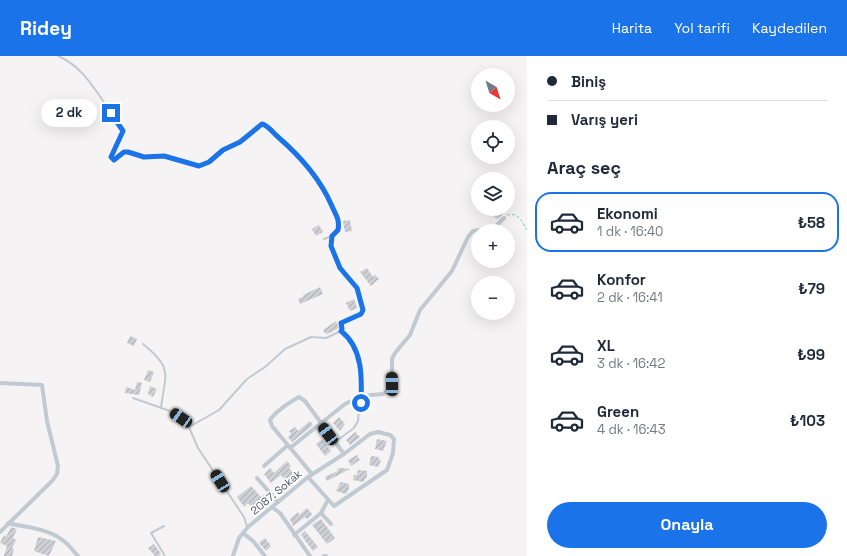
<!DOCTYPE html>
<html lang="tr">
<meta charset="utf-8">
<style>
:root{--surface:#fff;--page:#f2f2f3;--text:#1f2937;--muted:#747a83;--line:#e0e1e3;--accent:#1a73e8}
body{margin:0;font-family:"Space Grotesk",sans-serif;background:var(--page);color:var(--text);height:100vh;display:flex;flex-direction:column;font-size:15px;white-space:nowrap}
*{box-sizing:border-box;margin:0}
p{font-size:13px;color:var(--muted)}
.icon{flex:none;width:22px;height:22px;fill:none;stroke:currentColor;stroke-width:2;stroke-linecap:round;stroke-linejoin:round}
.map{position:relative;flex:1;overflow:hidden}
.panel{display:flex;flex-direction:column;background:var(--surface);width:320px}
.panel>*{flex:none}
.banner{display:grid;align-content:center;height:88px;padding:0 20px;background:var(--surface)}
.needle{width:26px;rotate:141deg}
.tools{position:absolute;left:471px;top:12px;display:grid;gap:8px}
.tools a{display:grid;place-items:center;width:44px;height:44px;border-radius:50%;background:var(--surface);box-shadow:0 4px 16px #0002;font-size:20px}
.end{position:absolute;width:18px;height:18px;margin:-9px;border:5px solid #1a73e8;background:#fff;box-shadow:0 0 0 2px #fff}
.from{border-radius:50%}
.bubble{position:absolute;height:28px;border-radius:14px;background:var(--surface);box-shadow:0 4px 16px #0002;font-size:13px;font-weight:700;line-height:28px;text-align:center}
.car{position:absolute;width:12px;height:24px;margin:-12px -6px;border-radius:5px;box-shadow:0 0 3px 1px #0007;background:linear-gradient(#222 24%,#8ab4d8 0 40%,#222 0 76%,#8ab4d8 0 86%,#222 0)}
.banner b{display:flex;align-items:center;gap:14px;height:38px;font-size:15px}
.banner b+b{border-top:1px solid var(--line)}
.banner i{width:10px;height:10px;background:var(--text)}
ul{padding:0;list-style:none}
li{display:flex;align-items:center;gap:12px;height:60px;margin:0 8px 6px;padding:0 12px;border:2px solid transparent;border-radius:16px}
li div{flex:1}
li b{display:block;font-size:15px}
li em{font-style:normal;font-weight:700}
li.active{border-color:var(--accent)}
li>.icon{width:36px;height:36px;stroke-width:1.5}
h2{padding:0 20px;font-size:18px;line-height:48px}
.primary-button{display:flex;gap:8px;margin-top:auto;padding:8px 20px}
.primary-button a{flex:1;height:46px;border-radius:24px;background:var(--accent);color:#fff;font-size:16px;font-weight:700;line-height:46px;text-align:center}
header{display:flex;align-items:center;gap:24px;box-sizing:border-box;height:56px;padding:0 20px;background:var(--accent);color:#fff}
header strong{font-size:19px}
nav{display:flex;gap:22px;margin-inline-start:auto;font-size:14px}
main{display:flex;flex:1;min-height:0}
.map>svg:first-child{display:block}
</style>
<header>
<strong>Ridey</strong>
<nav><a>Harita</a><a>Yol tarifi</a><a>Kaydedilen</a></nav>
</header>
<main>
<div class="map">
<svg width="527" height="500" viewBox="0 0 527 500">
<defs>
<pattern id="building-hatch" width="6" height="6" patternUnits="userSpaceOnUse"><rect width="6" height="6" fill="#cdcfd5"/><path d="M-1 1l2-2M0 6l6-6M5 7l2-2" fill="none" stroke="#a8abb0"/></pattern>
</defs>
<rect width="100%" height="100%" fill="#f5f3f3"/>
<g fill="url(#building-hatch)">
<path d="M498,153L503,158L497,163L492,159Z"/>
<path d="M350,164L352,175L345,176L343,165Z"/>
<path d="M319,169L323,176L316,180L312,173Z"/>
<path d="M367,212L373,221L375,219L379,223L371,230L360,216Z"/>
<path d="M320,231L323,238L300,248L298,243L304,240L303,239Z"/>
<path d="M354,243L357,252L350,255L346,247Z"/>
<path d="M336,265L339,272L327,278L325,277L323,274Z"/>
<path d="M130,280L137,283L134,290L127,287Z"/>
<path d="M148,314L154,316L150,326L144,324Z"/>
<path d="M137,326L142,327L139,339L125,337L126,331L135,334Z"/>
<path d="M150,330L157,333L153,341L148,338Z"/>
<path d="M339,361L345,368L340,375L333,367Z"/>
<path d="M310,365L313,369L292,386L288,381L291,378L289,375L295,371L298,375Z"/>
<path d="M355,376L360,381L350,389L346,384Z"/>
<path d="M322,383L331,395L325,400L316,388Z"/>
<path d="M377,383L387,385L383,395L375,393Z"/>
<path d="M357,399L360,404L351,410L348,404Z"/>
<path d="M371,400L379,401L378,403L381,404L378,411L369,409Z"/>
<path d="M287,405L291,410L289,412L299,424L279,440L276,436L287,427L281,419L271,427L264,418L270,412L274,417Z"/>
<path d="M340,412L350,413L327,425L325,421L338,415L337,413Z"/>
<path d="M358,414L367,415V421L363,426L353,424L354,419H357Z"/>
<path d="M341,426L349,428V433L346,438L336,435Z"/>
<path d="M251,430L261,441L265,438L271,445L256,457L248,447L244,451L237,441Z"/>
<path d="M307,452L312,458L311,460L307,463L305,461L293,470L290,463L298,456L299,459Z"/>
<path d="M321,463L335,482L327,488L312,469Z"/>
<path d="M11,471L17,473L13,482L16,484L12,493H14L12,500H4L7,490L0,487L4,479L6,481Z"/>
<path d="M305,475L318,491L313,495L301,479Z"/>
<path d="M38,481L56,485L49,500L34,495Z"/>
<path d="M265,482L271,490L266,495L259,487Z"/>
<path d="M154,488L161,498L159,500H155L148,492Z"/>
</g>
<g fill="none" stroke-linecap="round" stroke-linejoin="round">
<path stroke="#7ad0a6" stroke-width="1" stroke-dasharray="3 2" stroke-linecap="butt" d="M507,159C519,156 522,166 527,174"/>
<g stroke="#c1cad2" stroke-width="2">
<path d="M58,0C88,12 102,48 122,71L123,78L111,101L114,104L124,96H129L144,101L164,100L199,110L209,106L223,94L240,86L262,68L265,69C283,80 361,162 332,180"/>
<path d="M324,183L332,180L331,190L336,202L340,212L357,232L363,254L361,258L341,267L342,273L341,275L347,280L354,292L362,323L358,365L354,372L335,386"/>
<path d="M143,288C174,313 165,318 161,352"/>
<path d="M133,342L170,355L181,362L189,371L198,392L244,461L247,470"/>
<path d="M189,371L219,354L247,323L265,311L285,293L311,281L326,282L341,275"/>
<path d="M164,470L151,477L165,500"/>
</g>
<g stroke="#c1cad2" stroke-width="4">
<path d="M0,327L42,329L47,365L58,410L57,418L53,424L0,476"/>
<path d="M290,392L345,348L361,340L383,338L389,334L392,328V303L395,297L410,279L420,254L452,215L468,181L473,175L494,172L504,162"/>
<path d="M264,410L288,389"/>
<path d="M312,418L272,370L270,364C277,354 289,347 299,341L305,345L344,398"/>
<path d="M257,422L278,446"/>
<path d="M272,451L280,457L310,500"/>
<path d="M321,457L328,444"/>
<path d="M8,467C27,472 49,472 65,486C70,490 74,496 78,500"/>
<path d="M243,477L253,485L265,500"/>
<path d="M294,479L321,457L331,468"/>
<path d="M233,500L239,482L248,471L308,421L344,398L370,378L378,376L390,379L394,383L393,397L387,414L334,450L308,421"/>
<path d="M324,500H326"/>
</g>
</g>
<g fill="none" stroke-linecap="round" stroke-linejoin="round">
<path stroke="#1a73e8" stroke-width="5" d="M111,57L123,75L111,101L114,104L124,96H128L144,101L164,100L199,110L209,106L223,94L240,86L262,68C269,70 272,76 278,81C300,100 319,121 331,148C335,158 340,162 338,174L332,180L331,190L340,212L357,232L363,254L361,258L341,267L342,273L341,275C363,292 362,322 361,347"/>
</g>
<g text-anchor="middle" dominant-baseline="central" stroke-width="3.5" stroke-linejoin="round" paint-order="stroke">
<g font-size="11" fill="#4a5661" stroke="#fff">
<text transform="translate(276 436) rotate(-40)">2087. Sokak</text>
</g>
</g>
</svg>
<div class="tools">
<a><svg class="needle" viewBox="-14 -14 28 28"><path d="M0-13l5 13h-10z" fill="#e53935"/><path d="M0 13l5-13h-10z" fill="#747a83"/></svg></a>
<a><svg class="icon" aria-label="locate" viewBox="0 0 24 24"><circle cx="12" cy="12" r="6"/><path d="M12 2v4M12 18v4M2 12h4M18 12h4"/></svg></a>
<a><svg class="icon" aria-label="layers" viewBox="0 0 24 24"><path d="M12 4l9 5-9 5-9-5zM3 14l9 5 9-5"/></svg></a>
<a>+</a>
<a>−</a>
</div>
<i class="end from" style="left:361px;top:347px"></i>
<i class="end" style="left:111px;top:57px"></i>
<div class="bubble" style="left:41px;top:43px;width:56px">2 dk</div>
<i class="car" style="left:392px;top:328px;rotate:359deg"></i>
<i class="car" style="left:181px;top:362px;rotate:304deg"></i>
<i class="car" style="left:328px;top:378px;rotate:323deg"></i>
<i class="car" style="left:220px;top:425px;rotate:328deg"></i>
</div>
<section class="panel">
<div class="banner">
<b><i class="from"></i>Biniş</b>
<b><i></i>Varış yeri</b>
</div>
<h2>Araç seç</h2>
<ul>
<li class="active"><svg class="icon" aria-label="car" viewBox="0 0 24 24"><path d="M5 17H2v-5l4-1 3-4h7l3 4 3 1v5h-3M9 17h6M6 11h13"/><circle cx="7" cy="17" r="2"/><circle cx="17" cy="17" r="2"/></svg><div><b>Ekonomi</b><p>1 dk · 16:40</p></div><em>₺58</em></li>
<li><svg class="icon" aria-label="car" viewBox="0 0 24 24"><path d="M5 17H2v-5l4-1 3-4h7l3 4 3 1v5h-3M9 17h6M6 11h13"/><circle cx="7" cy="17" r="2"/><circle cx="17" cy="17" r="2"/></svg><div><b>Konfor</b><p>2 dk · 16:41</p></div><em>₺79</em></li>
<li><svg class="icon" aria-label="car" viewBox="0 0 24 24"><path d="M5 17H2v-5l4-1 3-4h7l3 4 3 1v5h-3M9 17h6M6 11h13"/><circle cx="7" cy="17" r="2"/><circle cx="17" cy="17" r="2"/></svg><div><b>XL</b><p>3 dk · 16:42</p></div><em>₺99</em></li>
<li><svg class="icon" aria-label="car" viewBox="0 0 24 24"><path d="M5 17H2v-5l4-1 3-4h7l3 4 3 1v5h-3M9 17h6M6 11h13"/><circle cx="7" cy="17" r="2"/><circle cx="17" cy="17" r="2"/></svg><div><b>Green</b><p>4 dk · 16:43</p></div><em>₺103</em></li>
</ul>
<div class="primary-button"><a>Onayla</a></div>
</section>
</main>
